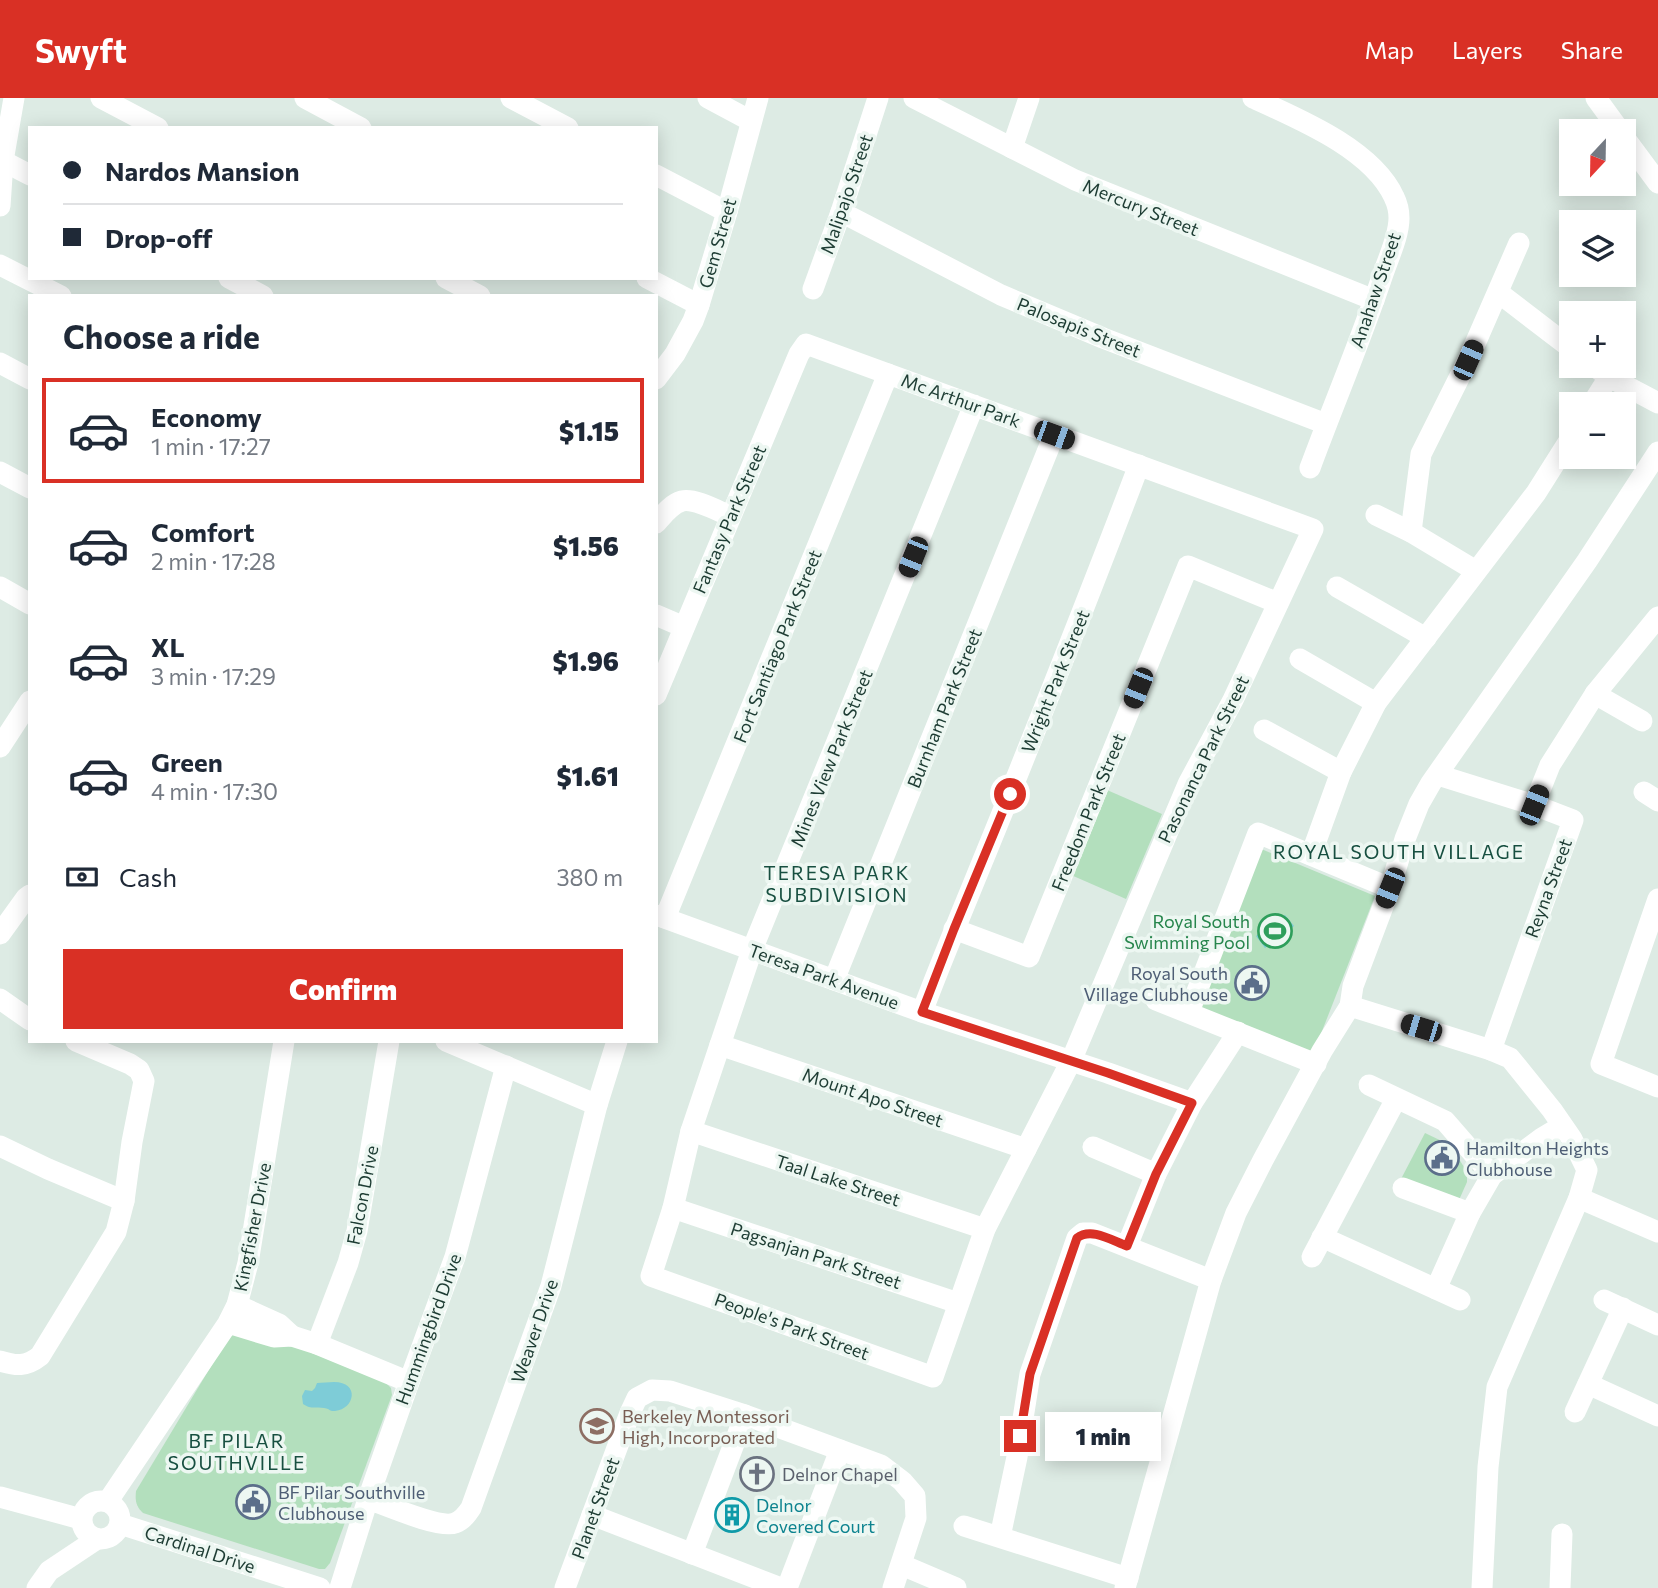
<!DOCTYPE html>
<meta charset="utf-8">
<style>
:root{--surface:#fff;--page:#f6f6f7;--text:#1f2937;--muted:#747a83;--line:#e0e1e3;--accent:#d93025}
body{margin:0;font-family:Commissioner,sans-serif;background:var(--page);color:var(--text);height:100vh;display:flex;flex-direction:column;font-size:26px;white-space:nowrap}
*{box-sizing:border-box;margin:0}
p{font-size:23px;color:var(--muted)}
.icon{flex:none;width:38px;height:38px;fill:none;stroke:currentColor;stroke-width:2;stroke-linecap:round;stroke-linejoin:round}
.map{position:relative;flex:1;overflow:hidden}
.drawer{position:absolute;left:28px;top:196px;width:630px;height:749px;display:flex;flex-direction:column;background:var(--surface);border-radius:0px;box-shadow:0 4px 18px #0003}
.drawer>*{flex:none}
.top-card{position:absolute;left:28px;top:28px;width:630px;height:154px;border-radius:0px;box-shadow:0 4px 18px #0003;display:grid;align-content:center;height:154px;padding:0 35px;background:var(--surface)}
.needle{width:46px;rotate:202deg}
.controls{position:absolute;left:1559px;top:21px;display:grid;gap:14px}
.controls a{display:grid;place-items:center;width:77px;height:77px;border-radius:0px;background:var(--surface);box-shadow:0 4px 18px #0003;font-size:35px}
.end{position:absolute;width:32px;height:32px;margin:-16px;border:9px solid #d93025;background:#fff;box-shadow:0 0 0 4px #fff}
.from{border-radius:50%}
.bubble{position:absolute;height:49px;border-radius:0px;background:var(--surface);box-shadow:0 4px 18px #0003;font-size:23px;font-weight:800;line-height:49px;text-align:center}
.car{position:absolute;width:21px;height:42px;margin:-21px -10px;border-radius:9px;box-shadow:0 0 5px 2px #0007;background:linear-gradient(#222 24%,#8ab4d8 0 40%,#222 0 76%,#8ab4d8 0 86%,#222 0)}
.top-card b{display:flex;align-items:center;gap:24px;height:66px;font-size:26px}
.top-card b+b{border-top:2px solid var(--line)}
.top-card i{width:18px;height:18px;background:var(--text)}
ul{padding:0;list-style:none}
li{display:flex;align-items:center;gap:21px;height:105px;margin:0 14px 10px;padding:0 21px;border:4px solid transparent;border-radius:0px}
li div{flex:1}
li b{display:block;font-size:26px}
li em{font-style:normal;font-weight:800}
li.current{border-color:var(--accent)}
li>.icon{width:63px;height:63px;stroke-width:1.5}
h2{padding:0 35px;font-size:32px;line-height:84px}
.pay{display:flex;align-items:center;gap:18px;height:77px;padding:0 35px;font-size:26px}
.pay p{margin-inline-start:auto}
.primary-button{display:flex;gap:14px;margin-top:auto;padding:14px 35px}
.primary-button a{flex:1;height:80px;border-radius:0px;background:var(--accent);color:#fff;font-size:28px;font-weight:800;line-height:80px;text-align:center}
header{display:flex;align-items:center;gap:42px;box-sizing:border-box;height:98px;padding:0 35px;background:var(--accent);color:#fff}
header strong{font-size:33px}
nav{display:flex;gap:38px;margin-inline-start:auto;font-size:24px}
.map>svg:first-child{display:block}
</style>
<header>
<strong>Swyft</strong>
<nav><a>Map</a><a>Layers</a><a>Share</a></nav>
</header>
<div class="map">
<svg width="1658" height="1490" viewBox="0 0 1658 1490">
<rect width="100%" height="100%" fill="#ddebe4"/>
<g fill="#b3dfbd">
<path d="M1107,692L1162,716L1126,801L1071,777Z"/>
<path d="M1259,750L1375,798L1313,956L1200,910Z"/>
<path d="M1425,1035L1448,1046L1454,1053L1467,1074V1084L1459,1102L1401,1081Z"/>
<path d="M236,1235L283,1243L386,1285L391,1290L392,1297L330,1465L325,1471H319L143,1415C136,1408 135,1403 136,1393L228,1240Z"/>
</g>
<g fill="#7eccd7">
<path d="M1285,817L1294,828L1265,850L1256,838Z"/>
<path d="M334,1284C360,1284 355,1311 335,1313C327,1313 332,1311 324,1310C316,1308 312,1312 303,1306L302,1298L305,1292L312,1293L315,1290L317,1285Z"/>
</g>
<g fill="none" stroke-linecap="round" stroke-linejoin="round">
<g stroke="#fff" stroke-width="21">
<path d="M101,0L158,30"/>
<path d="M305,0L361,30"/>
<path d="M511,0L568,30"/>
<path d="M708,0L751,23"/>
<path d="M914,0L1075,82L1374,202"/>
<path d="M1253,0C1299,21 1372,51 1394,99C1397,105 1399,113 1399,120C1399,138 1389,158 1383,176C1361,242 1334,305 1310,370"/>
<path d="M1596,0L1620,33"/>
<path d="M1624,39L1658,85"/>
<path d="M1012,50L1029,0"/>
<path d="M3,63L30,77"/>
<path d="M656,77L727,114"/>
<path d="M0,108L3,63L14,0"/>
<path d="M841,114L1001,197L1103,240L1326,326"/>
<path d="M0,167L61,198"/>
<path d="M229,180L263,198"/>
<path d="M446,180L480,198"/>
<path d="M647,180L699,207"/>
<path d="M813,191L841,114L878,0"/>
<path d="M1499,195L1572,251"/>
<path d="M0,265L30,281"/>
<path d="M1594,268L1609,279L1658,305"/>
<path d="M656,281L675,256L693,223L699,207L727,114L758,0"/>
<path d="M1592,306L1609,279"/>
<path d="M0,374L30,390"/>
<path d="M1376,417L1411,434L1476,473"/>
<path d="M656,425C663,417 671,406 682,403C695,400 718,413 730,418"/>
<path d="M1411,434L1421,356L1468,262L1519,145"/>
<path d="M0,489L30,506"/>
<path d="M1337,489L1426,540"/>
<path d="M656,517L684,529"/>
<path d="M1300,561L1376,605"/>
<path d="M1595,596L1642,623"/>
<path d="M656,597L799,256L806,246L1313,431L1233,602L1188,686L1071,963L985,1131L933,1279L651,1178L673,1110L691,1033L752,852L974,307"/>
<path d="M1264,632L1341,674"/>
<path d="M0,649L30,603"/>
<path d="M1438,677L1534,707L1573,722L1491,952"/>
<path d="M1644,694L1658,703"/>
<path d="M1534,707L1550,667L1595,596L1658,519"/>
<path d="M1311,757L1341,674L1376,605L1536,395L1572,338"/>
<path d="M1658,801L1601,966L1658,989"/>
<path d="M656,817L922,914L1108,975L1192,1005"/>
<path d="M665,820L888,276"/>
<path d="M954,831L1029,859L1188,468L1278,505"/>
<path d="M0,836L26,800L30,797"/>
<path d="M834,882L1054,337"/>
<path d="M0,901L30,922"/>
<path d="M1156,902L1316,966"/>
<path d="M1350,908L1491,952L1510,960L1552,1012L1572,1041L1587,1072L1579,1100L1497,1289L1488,1369L1482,1490"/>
<path d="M922,914C949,843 979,773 1007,703C1052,591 1096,480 1139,367"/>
<path d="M1189,914L1258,735L1390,790"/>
<path d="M446,943L597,1007"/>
<path d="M720,947L1026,1051"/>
<path d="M1369,987L1445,1023L1492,1077"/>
<path d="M691,1033L985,1131"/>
<path d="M0,1048L48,1071L124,1103"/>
<path d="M1093,1049L1156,1076"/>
<path d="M1403,1090L1470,1115"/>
<path d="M1579,1100L1658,1134"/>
<path d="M673,1110L958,1205"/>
<path d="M1322,1139L1460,1202"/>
<path d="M1127,1148L1156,1076L1192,1005L1238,934"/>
<path d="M1312,1159L1396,1001"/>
<path d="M1436,1191L1470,1115L1492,1077L1542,1040L1562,1028"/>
<path d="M1604,1202L1658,1227"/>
<path d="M237,1207L279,1226L292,1238"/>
<path d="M228,1225L274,1239L292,1238L317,1246L409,1284"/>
<path d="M317,1246L348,1165L357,1133L389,943"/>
<path d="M0,1263C16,1268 26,1269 40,1258L116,1134L124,1103L132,1044L144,983L139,972L130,966L76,943"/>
<path d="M1588,1286L1658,1318"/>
<path d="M1575,1314L1623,1210"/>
<path d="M0,1399L81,1421"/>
<path d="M368,1401C385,1407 440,1431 455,1425C463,1422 467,1416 471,1410L551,1188L597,1007L617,943"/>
<circle cx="101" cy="1422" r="19"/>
<path d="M108,1403L228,1225L237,1207L248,1165L284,943"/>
<path d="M592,1417L781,1490"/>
<path d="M120,1426L320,1490"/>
<path d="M964,1428L1128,1480"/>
<path d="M1000,1439L1017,1359L1030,1276L1077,1140L1083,1135H1092L1211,1182"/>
<path d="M692,1456L745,1317"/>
<path d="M902,1467L956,1490"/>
<path d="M37,1490L49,1473L97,1441"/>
<path d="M340,1490L368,1401L409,1284L455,1159L506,968"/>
<path d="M565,1490L630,1315L637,1300L652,1292L670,1293L745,1317L881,1367L902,1383L915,1398L916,1420L893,1490"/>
<path d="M787,1490L840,1352"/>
<path d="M1125,1490L1211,1182L1236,1115L1263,1062L1322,953L1350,908L1353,888L1390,790L1405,741L1419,706L1431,685L1587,463L1658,354"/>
<path d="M1560,1490L1562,1436"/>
</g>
</g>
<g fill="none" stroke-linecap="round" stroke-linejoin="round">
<path stroke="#d93025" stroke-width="9" d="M1010,696L954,831L922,914L1108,975L1192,1005L1156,1076L1127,1148C1111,1142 1091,1129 1077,1140L1030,1276L1020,1338"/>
</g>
<defs>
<g id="stadium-ring" transform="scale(1.75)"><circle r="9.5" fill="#edf7f2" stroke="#2e9e5b" stroke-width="1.5"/><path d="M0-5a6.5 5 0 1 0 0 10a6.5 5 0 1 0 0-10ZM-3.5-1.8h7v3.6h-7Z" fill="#2e9e5b"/></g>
<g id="civic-ring" transform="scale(1.75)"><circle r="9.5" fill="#edf7f2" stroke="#5c6f8a" stroke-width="1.5"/><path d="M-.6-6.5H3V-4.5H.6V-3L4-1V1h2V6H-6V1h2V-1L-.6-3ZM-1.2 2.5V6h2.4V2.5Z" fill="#5c6f8a"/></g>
<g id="school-ring" transform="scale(1.75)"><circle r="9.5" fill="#edf7f2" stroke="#8d6e63" stroke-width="1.5"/><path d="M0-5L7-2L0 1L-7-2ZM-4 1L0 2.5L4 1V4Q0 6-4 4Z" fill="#8d6e63"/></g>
<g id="church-ring" transform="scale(1.75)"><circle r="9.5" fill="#edf7f2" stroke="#6b7280" stroke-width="1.5"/><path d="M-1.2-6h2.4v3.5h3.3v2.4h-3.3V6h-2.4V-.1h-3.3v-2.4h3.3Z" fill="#6b7280"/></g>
<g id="building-ring" transform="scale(1.75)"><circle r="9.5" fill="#edf7f2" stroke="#0f9aa8" stroke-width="1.5"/><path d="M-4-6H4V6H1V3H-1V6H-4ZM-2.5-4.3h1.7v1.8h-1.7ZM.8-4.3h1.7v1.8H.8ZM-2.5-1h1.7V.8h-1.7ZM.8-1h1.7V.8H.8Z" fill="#0f9aa8"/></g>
</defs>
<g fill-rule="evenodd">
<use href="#stadium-ring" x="1275" y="833"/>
<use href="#civic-ring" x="1252" y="885"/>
<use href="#civic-ring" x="1442" y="1060"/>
<use href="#school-ring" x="597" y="1328"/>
<use href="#church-ring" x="757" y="1376"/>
<use href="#civic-ring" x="253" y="1404"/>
<use href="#building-ring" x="732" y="1417"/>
</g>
<g text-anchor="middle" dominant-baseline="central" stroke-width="7" stroke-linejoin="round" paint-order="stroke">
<g font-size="18" fill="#1d3c33" stroke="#edf7f2">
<text transform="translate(846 96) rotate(-71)">Malipajo Street</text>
<text transform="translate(1141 109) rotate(22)">Mercury Street</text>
<text transform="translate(717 145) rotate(-74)">Gem Street</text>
<text transform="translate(1375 192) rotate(-71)">Anahaw Street</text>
<text transform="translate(1079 229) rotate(22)">Palosapis Street</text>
<text transform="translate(961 302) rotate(20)">Mc Arthur Park</text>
<text transform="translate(729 421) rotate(-67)">Fantasy Park Street</text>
<text transform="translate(777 548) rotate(-68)">Fort Santiago Park Street</text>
<text transform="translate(1055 583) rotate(-68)">Wright Park Street</text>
<text transform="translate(944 610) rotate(-68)">Burnham Park Street</text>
<text transform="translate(831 660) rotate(-68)">Mines View Park Street</text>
<text transform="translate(1203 661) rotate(-64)">Pasonanca Park Street</text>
<text transform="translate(1088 714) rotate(-68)">Freedom Park Street</text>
<text transform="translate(1548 790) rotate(-70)">Reyna Street</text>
<text transform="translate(824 878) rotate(20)">Teresa Park Avenue</text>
<text transform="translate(873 999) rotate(19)">Mount Apo Street</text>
<text transform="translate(838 1082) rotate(18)">Taal Lake Street</text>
<text transform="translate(362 1097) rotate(-79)">Falcon Drive</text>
<text transform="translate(252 1129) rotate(-79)">Kingfisher Drive</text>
<text transform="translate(816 1157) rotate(18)">Pagsanjan Park Street</text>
<text transform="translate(792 1228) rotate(20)">People's Park Street</text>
<text transform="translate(428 1231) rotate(-70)">Hummingbird Drive</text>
<text transform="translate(534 1233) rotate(-71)">Weaver Drive</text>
<text transform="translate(595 1410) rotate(-70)">Planet Street</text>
<text transform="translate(200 1451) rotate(18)">Cardinal Drive</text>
</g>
<g font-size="18" fill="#27864d" stroke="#edf7f2" text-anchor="end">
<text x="1250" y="823">Royal South<tspan x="1250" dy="21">Swimming Pool</tspan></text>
</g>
<g font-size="18" fill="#4e5e75" stroke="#edf7f2" text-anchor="start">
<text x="1228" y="875" text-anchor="end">Royal South<tspan x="1228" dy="21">Village Clubhouse</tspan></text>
<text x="1466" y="1050">Hamilton Heights<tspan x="1466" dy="21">Clubhouse</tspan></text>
<text x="278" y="1394">BF Pilar Southville<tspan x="278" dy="21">Clubhouse</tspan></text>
</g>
<g font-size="18" fill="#785e54" stroke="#edf7f2" text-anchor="start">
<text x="622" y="1318">Berkeley Montessori<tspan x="622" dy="21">High, Incorporated</tspan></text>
</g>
<g font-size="18" fill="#5b616d" stroke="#edf7f2" text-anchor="start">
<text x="782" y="1376">Delnor Chapel</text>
</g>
<g font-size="18" fill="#0d838f" stroke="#edf7f2" text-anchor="start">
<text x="756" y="1407">Delnor<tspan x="756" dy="21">Covered Court</tspan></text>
</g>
<g font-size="19" letter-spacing="2" fill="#174f40" stroke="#edf7f2">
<text x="1399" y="753">ROYAL SOUTH VILLAGE</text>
<text x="837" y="774">TERESA PARK<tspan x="837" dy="22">SUBDIVISION</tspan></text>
<text x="237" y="1342">BF PILAR<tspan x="237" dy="22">SOUTHVILLE</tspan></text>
</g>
</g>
</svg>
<div class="controls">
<a><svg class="needle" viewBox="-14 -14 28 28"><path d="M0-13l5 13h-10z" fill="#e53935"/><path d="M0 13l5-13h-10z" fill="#747a83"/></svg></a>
<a><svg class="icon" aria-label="layers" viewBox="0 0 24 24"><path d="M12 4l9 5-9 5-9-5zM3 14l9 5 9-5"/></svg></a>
<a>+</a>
<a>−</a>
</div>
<i class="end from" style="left:1010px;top:696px"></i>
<i class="end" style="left:1020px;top:1338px"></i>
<div class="bubble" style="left:1045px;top:1314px;width:116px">1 min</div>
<i class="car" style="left:1468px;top:262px;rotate:24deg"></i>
<i class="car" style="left:1054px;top:337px;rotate:110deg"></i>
<i class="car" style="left:913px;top:459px;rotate:202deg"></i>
<i class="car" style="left:1138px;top:590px;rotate:202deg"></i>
<i class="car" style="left:1534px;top:707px;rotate:22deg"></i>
<i class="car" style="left:1390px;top:790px;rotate:202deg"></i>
<i class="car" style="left:1421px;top:930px;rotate:287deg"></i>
<div class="top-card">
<b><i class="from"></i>Nardos Mansion</b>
<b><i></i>Drop-off</b>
</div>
<section class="drawer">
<h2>Choose a ride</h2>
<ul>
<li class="current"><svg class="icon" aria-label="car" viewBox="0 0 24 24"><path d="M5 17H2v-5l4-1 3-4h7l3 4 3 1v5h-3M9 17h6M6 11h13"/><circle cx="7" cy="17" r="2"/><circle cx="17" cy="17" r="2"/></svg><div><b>Economy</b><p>1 min · 17:27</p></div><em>$1.15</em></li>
<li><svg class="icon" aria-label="car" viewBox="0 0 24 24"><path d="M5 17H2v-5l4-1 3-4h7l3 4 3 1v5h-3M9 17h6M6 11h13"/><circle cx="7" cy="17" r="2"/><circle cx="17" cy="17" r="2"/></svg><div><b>Comfort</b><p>2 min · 17:28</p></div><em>$1.56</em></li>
<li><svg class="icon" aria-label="car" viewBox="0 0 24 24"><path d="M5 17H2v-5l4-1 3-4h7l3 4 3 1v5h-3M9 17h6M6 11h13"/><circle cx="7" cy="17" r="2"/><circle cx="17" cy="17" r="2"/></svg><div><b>XL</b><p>3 min · 17:29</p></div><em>$1.96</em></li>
<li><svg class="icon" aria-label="car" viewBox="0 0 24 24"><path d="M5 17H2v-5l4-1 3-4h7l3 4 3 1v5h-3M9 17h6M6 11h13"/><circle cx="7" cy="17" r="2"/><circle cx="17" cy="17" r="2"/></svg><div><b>Green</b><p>4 min · 17:30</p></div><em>$1.61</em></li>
</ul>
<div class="pay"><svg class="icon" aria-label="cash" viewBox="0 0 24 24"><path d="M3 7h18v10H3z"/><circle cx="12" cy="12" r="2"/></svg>Cash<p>380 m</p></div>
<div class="primary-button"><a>Confirm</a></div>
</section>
</div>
